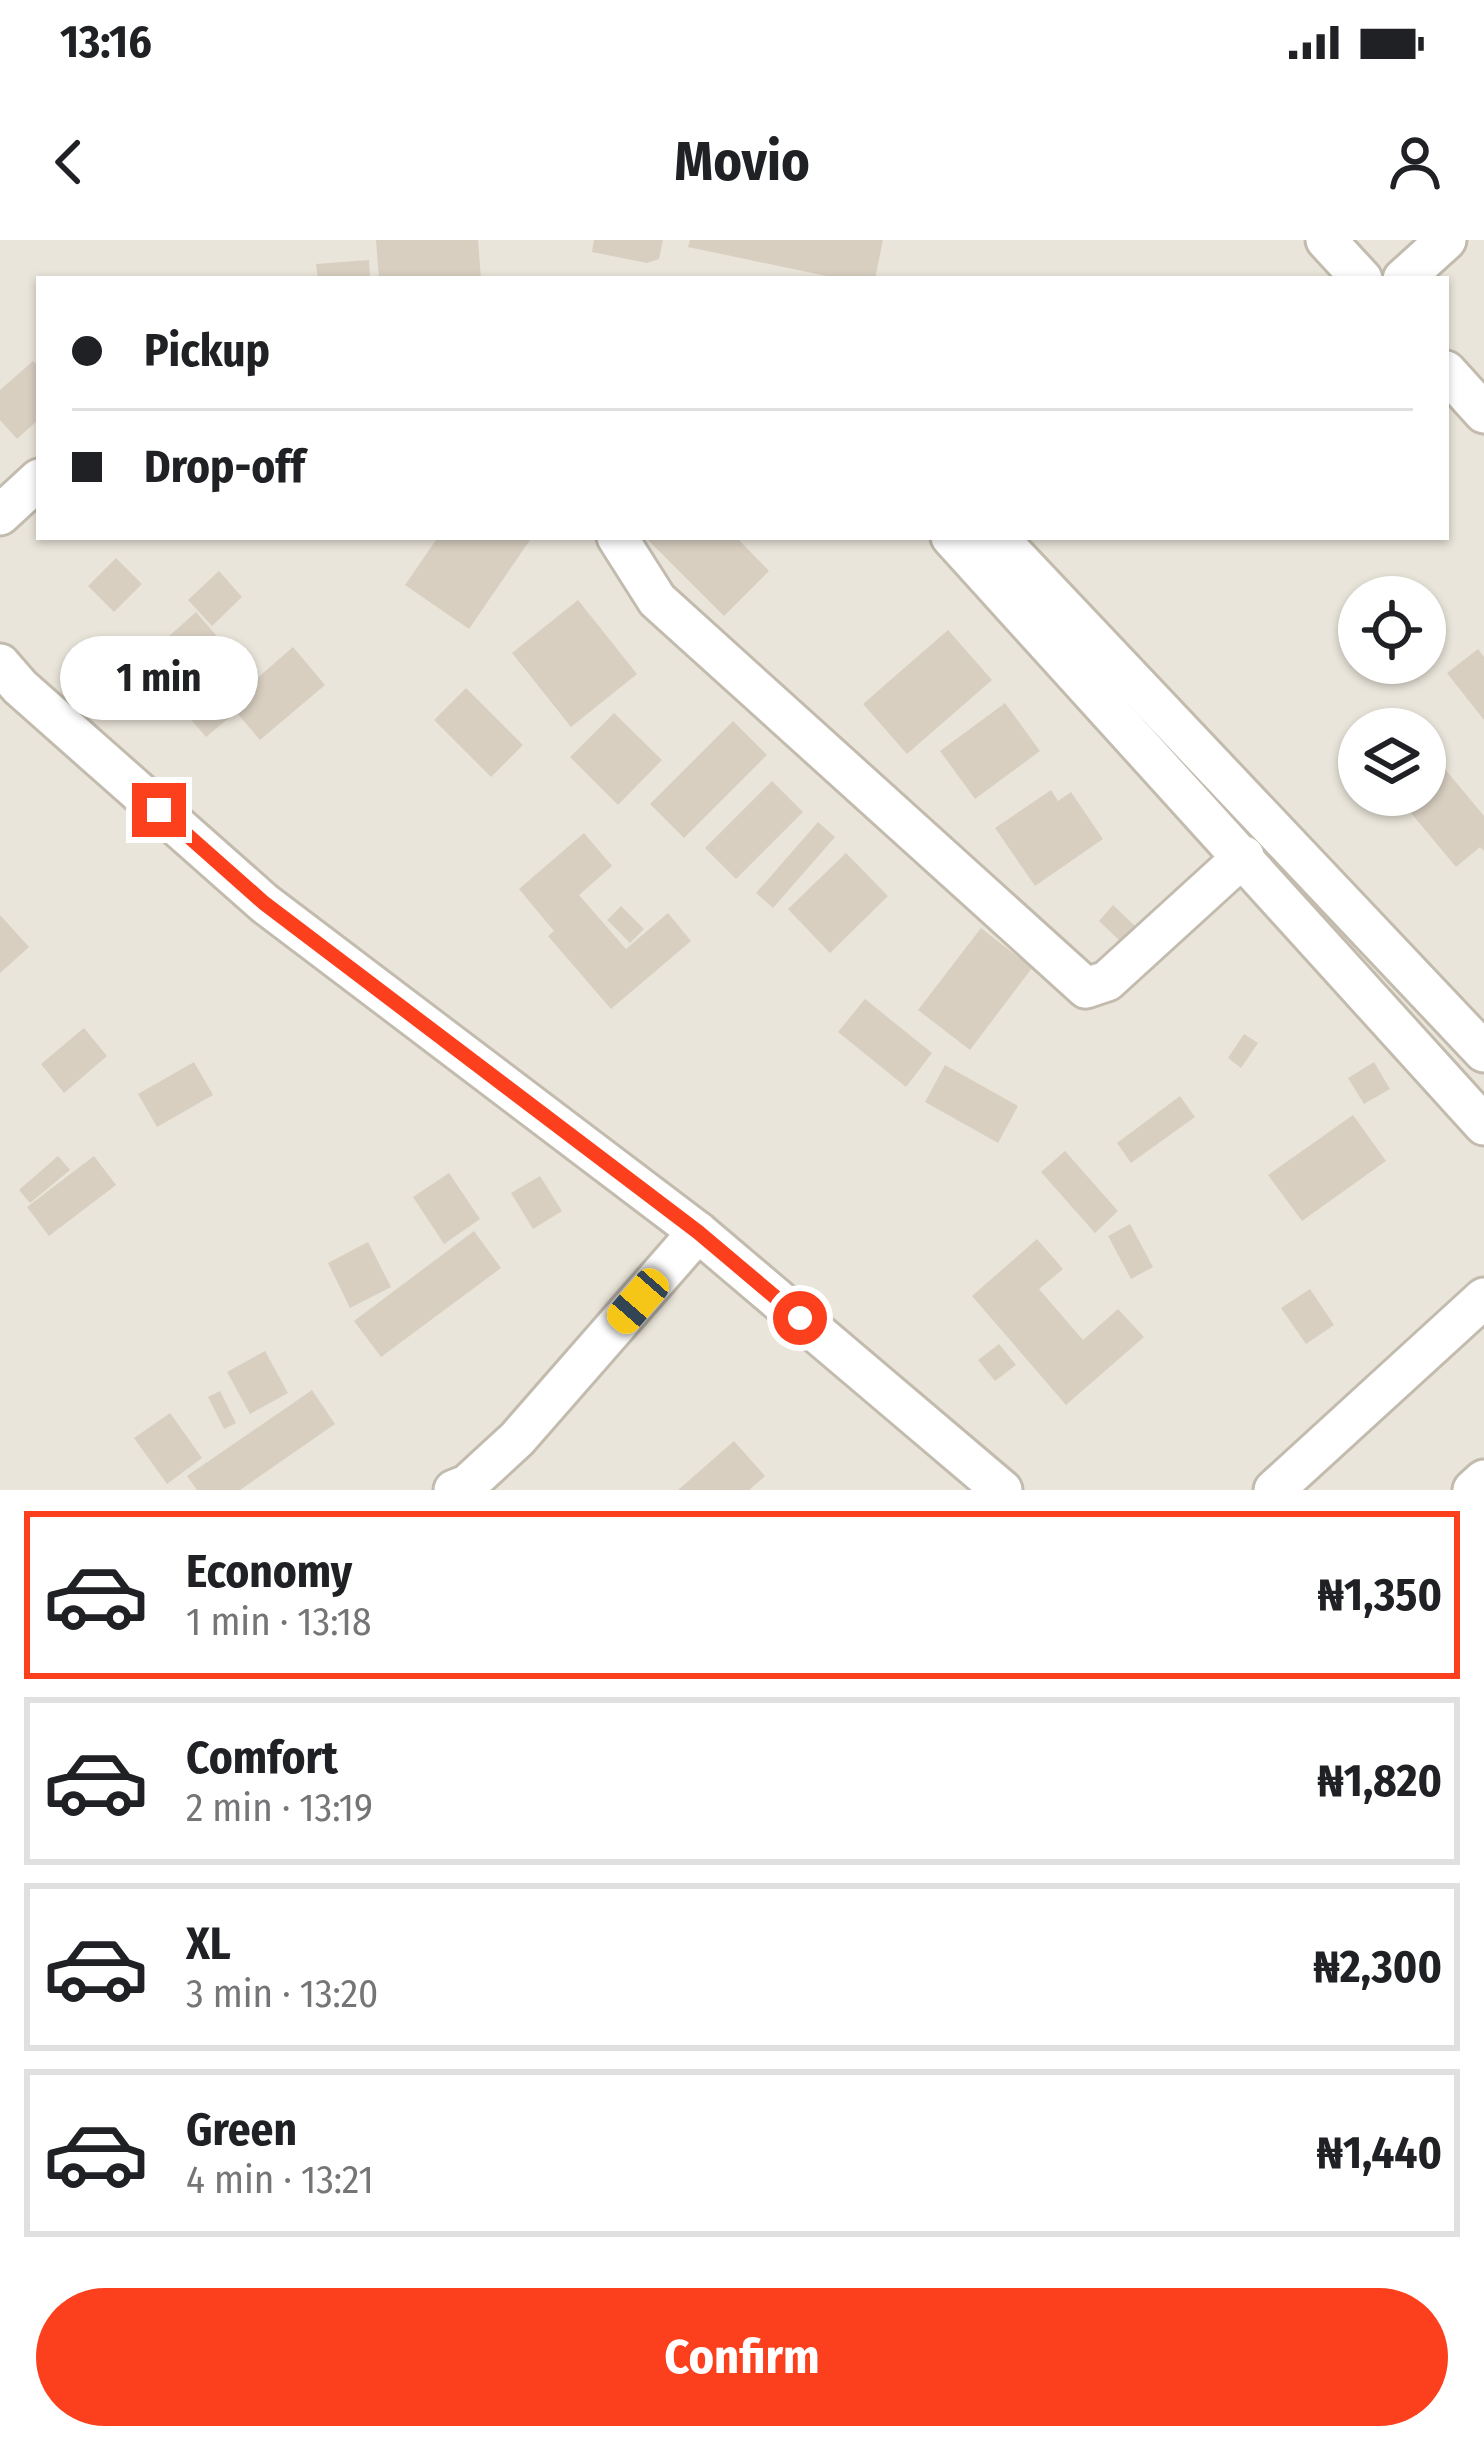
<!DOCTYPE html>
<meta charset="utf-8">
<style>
:root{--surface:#fff;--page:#f6f6f6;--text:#202124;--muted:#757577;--line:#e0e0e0;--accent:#fc3f1d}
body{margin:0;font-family:"Fira Sans Condensed",sans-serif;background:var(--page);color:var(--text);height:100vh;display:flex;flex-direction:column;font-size:45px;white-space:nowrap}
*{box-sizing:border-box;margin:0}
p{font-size:39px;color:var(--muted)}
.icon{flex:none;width:66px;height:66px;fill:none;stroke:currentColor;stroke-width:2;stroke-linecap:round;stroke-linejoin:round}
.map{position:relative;height:1250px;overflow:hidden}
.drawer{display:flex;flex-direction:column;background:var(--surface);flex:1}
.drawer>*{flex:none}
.guide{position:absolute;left:36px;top:36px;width:1413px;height:264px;border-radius:0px;box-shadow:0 3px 9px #0004;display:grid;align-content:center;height:264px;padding:0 36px;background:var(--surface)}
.tools{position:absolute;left:1338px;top:336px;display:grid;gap:24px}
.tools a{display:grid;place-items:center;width:108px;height:108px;border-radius:50%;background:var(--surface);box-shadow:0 3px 9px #0004;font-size:60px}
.end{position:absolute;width:54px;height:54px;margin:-27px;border:15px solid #fc3f1d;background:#fff;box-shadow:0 0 0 6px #fff}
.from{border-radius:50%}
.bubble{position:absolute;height:84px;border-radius:42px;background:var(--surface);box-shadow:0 3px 9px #0004;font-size:39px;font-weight:700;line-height:84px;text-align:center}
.car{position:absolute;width:36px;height:72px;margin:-36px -18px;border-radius:15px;box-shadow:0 0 9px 3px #0007;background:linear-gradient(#f5c518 24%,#345 0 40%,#f5c518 0 76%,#345 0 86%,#f5c518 0)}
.guide b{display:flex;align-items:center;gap:42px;height:114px;font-size:45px}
.guide b+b{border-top:3px solid var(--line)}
.guide i{width:30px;height:30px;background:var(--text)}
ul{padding:21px 0 0;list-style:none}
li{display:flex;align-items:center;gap:36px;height:168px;margin:0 24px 18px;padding:0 12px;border:6px solid var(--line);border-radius:0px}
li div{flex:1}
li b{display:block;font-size:45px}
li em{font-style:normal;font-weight:700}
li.on{border-color:var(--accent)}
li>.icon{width:108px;height:108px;stroke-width:1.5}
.cta{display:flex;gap:24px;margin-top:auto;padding:24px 36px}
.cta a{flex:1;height:138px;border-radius:72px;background:var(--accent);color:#fff;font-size:48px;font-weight:700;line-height:138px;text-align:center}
.status{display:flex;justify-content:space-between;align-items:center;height:84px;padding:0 60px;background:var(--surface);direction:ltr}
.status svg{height:33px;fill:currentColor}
header{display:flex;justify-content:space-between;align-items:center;height:156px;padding:0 36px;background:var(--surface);font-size:54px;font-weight:700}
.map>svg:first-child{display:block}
</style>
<div class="status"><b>13:16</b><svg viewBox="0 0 49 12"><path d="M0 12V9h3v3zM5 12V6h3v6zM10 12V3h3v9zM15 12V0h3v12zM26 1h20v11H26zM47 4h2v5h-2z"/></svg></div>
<header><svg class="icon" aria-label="back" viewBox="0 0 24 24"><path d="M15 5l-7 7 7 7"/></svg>Movio<svg class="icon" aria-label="person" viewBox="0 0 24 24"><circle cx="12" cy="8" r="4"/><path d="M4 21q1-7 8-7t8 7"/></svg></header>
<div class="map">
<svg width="1484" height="1250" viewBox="0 0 1484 1250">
<rect width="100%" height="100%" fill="#f6f3ec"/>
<path fill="#eae5da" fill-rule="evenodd" d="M0,0H1484V1250H0ZM39,39H1446V297H39ZM1359,357H1425V423H1359ZM1359,489H1425V555H1359Z"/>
<g fill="#d8cfc1">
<path d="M376,0H478L481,39H379Z"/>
<path d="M594,0H663L659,19L647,23L592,12Z"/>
<path d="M690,0H883L875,39H841L688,7Z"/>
<path d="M369,20L370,39H318L316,24Z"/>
<path d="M33,121L39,127V179L17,199L0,180V150Z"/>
<path d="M438,297H532L469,389L405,345Z"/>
<path d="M645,297H736L769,331L724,376Z"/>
<path d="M116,318L142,344L114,372L88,346Z"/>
<path d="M219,331L242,357L212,386L188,360Z"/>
<path d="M578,360L637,434L571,487L512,413Z"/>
<path d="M196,372L255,440L293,407L325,445L260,500L236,472L206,497L150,432L168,417L159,405Z"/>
<path d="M948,390L992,440L907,514L863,464Z"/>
<path d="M1478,409L1484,417V480L1447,433Z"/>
<path d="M466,448L523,505L491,537L434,480Z"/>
<path d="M1005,463L1040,511L975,559L940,511Z"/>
<path d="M614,473L662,520L618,565L570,517Z"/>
<path d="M733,481L767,515L684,598L650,564Z"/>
<path d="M1425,505L1484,576V611L1480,607L1456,627L1396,555H1425Z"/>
<path d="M772,541L803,572L736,639L705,608Z"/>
<path d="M1051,550L1058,561L1071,552L1103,599L1035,646L995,588Z"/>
<path d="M818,582L835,597L773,668L756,653Z"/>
<path d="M584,593L612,626L579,655L626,709L668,673L691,701L611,769L548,696L554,691L519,649Z"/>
<path d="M846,613L888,656L830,713L788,669Z"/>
<path d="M1113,665L1136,687L1122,703L1099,681Z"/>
<path d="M621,666L644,689L630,703L607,680Z"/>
<path d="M0,675L29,707L0,733Z"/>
<path d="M981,688L1032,728L970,810L918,770Z"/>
<path d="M865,759L932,813L906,847L838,792Z"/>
<path d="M84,788L107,816L64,853L41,824Z"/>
<path d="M1244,794L1258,803L1241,828L1228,818Z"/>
<path d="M194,822L213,855L157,887L138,854Z"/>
<path d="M1374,822L1390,849L1364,864L1348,838Z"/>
<path d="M945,825L1018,866L998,903L925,862Z"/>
<path d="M1180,856L1195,877L1131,923L1117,903Z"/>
<path d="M1353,875L1386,921L1302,981L1268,935Z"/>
<path d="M1065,911L1118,971L1095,993L1041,932Z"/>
<path d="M58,916L70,930L30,963L19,950Z"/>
<path d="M94,916L116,945L49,996L27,967Z"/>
<path d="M449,933L480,979L444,1004L413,957Z"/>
<path d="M540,936L562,971L533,989L511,953Z"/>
<path d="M1130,984L1153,1027L1131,1039L1108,996Z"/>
<path d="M474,991L501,1028L381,1117L354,1081Z"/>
<path d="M1037,999L1063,1029L1039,1049L1083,1100L1118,1069L1144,1097L1066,1165L972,1056Z"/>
<path d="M368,1002L391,1047L350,1068L328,1023Z"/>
<path d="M1310,1049L1334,1085L1306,1104L1281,1068Z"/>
<path d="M999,1104L1016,1125L995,1141L978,1120Z"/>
<path d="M265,1111L288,1153L250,1174L227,1132Z"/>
<path d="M312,1150L335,1184L240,1250H197L187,1236Z"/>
<path d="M220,1151L236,1183L224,1189L208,1157Z"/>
<path d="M170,1173L202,1218L167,1244L134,1198Z"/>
<path d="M734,1201L765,1236L749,1250H678Z"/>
</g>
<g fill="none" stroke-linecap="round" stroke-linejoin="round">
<g stroke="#c2bbae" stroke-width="45">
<g id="minor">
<path d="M1326,0L1362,39"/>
<path d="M1403,39L1446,0"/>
<path d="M1446,131L1484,173"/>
<path d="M0,275L39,239"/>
<path d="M617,297L657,360L1086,748L1107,741L1244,616"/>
<path d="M951,297L1484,885"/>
<path d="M997,297L1484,812"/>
<path d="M0,424L20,447L264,663L698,992L1002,1250"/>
<path d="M454,1250L467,1245L517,1199L698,992"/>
<path d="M1274,1250L1484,1058"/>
<path d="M1473,1250L1484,1240"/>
</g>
</g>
<use href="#minor" stroke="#fff" stroke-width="39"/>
</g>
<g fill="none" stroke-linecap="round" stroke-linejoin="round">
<path stroke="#fc3f1d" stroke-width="15" d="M159,570L264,663L698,992L800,1078"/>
</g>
</svg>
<div class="tools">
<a><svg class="icon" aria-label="locate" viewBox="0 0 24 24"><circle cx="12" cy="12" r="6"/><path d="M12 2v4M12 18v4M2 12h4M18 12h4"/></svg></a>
<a><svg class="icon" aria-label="layers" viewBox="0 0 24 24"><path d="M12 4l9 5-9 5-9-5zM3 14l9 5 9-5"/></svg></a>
</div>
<i class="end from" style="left:800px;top:1078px"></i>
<i class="end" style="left:159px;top:570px"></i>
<div class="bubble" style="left:60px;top:396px;width:198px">1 min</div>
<i class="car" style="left:638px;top:1061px;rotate:221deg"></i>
<div class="guide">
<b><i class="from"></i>Pickup</b>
<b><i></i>Drop-off</b>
</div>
</div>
<section class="drawer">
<ul>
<li class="on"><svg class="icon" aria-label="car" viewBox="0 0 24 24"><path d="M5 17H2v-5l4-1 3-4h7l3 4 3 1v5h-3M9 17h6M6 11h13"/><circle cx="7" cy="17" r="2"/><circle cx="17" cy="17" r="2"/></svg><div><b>Economy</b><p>1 min · 13:18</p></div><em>₦1,350</em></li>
<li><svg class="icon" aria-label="car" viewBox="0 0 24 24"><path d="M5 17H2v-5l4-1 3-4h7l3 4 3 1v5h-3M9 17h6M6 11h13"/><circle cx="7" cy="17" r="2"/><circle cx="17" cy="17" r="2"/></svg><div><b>Comfort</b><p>2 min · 13:19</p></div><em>₦1,820</em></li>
<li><svg class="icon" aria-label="car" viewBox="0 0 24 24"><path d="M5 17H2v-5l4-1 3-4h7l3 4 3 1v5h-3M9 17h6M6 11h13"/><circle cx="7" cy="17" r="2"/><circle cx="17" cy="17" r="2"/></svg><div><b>XL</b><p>3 min · 13:20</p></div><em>₦2,300</em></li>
<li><svg class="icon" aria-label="car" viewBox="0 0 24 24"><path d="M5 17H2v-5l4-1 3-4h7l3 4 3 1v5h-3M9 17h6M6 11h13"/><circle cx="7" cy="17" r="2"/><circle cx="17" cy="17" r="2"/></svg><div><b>Green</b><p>4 min · 13:21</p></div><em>₦1,440</em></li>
</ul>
<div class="cta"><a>Confirm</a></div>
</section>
